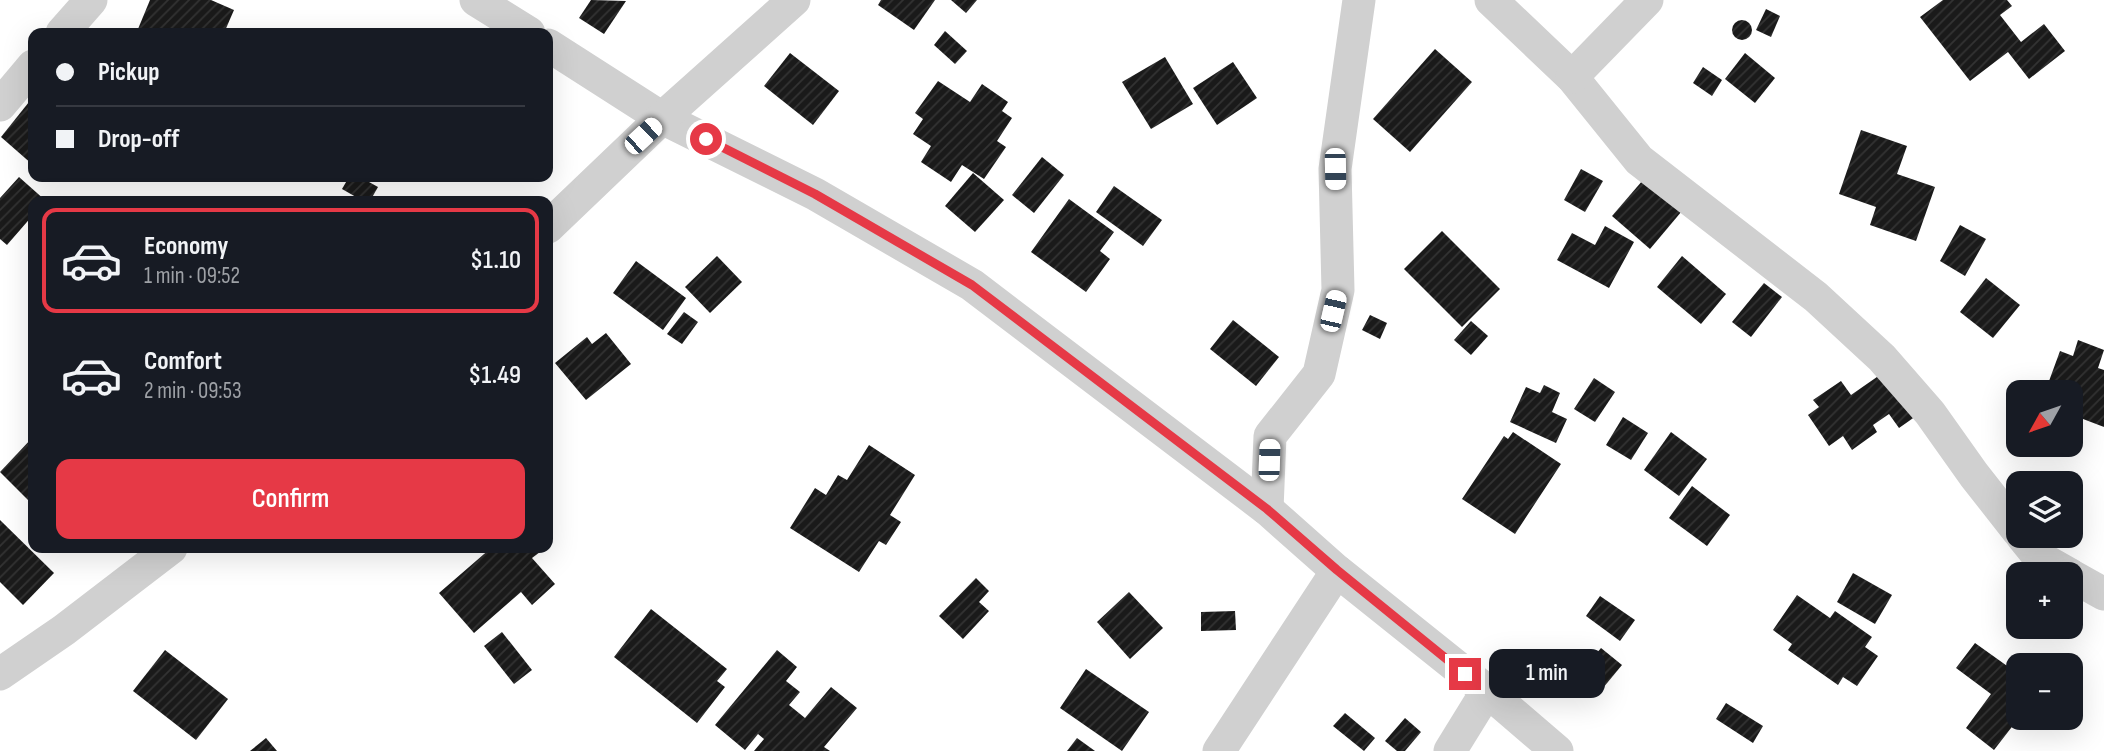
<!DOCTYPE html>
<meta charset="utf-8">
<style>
:root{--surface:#171b24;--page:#242831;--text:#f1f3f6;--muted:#9ea1a6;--line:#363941;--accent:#e63946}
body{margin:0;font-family:"Sofia Sans Condensed",sans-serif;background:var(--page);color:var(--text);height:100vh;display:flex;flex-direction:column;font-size:26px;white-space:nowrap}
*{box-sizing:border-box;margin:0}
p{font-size:23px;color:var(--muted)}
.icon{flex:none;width:38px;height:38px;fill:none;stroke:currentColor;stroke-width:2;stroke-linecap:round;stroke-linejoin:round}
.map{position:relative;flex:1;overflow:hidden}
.side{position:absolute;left:28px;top:196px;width:525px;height:357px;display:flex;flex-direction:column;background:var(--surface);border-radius:14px;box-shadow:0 7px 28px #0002}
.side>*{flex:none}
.hud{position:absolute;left:28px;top:28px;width:525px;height:154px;border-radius:14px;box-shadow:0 7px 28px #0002;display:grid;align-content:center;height:154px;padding:0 28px;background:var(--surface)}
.needle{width:46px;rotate:230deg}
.buttons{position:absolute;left:2006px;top:380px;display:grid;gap:14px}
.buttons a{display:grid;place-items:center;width:77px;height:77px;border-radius:14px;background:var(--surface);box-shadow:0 7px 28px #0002;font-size:35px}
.end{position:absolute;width:32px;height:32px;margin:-16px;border:9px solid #e63946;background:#fff;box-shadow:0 0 0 4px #fff}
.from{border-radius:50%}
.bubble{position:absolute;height:49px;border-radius:14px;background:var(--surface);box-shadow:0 7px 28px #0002;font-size:23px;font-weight:600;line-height:49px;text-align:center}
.car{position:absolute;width:21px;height:42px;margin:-21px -10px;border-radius:9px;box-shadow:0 0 5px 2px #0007;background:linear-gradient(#fff 24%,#345 0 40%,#fff 0 76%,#345 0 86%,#fff 0)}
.hud b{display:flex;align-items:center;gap:24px;height:66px;font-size:26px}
.hud b+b{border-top:2px solid var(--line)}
.hud i{width:18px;height:18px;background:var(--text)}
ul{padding:12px 0 0;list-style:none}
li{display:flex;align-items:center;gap:21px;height:105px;margin:0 14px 10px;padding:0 14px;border:4px solid transparent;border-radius:14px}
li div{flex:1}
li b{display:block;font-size:26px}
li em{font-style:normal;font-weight:600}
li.selected{border-color:var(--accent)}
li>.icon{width:63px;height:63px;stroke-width:1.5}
.cta{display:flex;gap:14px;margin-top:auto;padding:14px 28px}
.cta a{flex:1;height:80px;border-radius:14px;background:var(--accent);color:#fff;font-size:28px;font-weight:600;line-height:80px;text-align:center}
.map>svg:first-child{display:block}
</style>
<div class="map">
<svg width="2104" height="751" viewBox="0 0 2104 751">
<defs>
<pattern id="building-hatch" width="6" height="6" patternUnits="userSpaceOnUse" patternTransform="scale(1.75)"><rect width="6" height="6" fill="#1a1a1a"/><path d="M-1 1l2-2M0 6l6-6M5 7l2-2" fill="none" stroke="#333"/></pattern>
</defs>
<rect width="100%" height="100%" fill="#fff"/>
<g fill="url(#building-hatch)">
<path d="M150,0H211L234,10L224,33H148L138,29Z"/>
<path d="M591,0L626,1L604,34L579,18Z"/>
<path d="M881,0H935L914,30L878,5Z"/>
<path d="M951,0H977L966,13Z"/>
<path d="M1943,0H2007L2012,6L2000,15L2021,42L2044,24L2065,51L2029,79L2008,52L1970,81L1920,17Z"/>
<path d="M1766,9L1780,16L1771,37L1756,30Z"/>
<circle cx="1742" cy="30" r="10"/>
<path d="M945,31L967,51L955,64L934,45Z"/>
<path d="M1435,49L1472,82L1410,152L1373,119Z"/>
<path d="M790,53L839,91L813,125L764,86Z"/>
<path d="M1745,53L1775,78L1755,103L1725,79Z"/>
<path d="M1165,57L1193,104L1151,129L1122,82Z"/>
<path d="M1233,62L1257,98L1217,125L1193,88Z"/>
<path d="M1703,67L1722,80L1712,96L1693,83Z"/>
<path d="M938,81L970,102L982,84L1008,102L1002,111L1012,118L997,141L1006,147L984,179L962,165L951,182L921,162L931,146L913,134L923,119L915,113Z"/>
<path d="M29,102L33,106V165L1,137Z"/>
<path d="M1861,130L1907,146L1897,174L1935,187L1916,241L1870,225L1876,207L1839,194Z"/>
<path d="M1042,157L1064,175L1034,213L1012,195Z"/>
<path d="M1581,169L1603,181L1585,212L1564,200Z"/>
<path d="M973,173L1004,200L975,232L945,206Z"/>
<path d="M1649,173L1687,205L1650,249L1612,216Z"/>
<path d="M19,177L46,201H33V215L7,245L0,239V198Z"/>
<path d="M349,177H360L378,187L370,201H363L342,189Z"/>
<path d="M1114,186L1162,220L1143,246L1096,212Z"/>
<path d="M1069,199L1114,232L1100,251L1110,259L1086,292L1031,252Z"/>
<path d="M1960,225L1986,239L1965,276L1940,261Z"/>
<path d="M1605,226L1634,242L1609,288L1557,260L1572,233L1595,245Z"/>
<path d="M1442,231L1500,289L1462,327L1404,269Z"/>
<path d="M717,256L742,282L710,313L685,287Z"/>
<path d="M1682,256L1726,294L1701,324L1657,287Z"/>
<path d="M636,261L686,298L663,330L613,293Z"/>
<path d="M1986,278L2020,305L1993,338L1960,312Z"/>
<path d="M1764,283L1782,297L1751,337L1732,322Z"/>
<path d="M684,312L698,322L682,344L667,334Z"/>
<path d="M1370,315L1387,323L1380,339L1362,330Z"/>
<path d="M1233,320L1279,357L1256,386L1210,349Z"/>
<path d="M1471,321L1488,336L1471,355L1454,340Z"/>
<path d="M606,333L631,364L586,400L555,363L587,337L592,344Z"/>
<path d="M2078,340L2104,350L2098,368L2104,370V427L2070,414V392H2045L2060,351L2073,356Z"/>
<path d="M1887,370L1919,414L1899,428L1889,414L1873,425L1877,432L1852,450L1843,436L1829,446L1808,415L1819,407L1813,400L1841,381L1851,395Z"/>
<path d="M1594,378L1615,392L1595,422L1574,409Z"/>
<path d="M1544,385L1560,393L1552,412L1567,419L1556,443L1510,422L1526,387L1540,393Z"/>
<path d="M1623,417L1648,433L1631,460L1606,445Z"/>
<path d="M1513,432L1561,464L1515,534L1462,499L1504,436L1508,439Z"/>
<path d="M1671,432L1707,459L1679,496L1644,470Z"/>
<path d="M33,437V505L0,472Z"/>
<path d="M869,445L915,475L890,515L901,522L886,545L879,541L859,572L790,528L815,488L826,495L838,475L847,480Z"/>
<path d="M1692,486L1730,515L1707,546L1669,518Z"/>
<path d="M0,520L54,573L23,605L0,582Z"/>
<path d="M491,548H536L540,552L532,558L555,584L532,605L521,592L474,633L439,593Z"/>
<path d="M1853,573L1892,595L1875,624L1837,602Z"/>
<path d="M976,578L989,591L979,602L989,611L963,639L939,616Z"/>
<path d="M1129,592L1163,628L1130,659L1097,622Z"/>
<path d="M1797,595L1830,618L1835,611L1872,637L1865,647L1878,656L1857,686L1843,677L1838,685L1788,650L1792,644L1773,630Z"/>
<path d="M1600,596L1635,620L1620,641L1586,616Z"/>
<path d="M651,609L727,669L717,681L725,687L697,723L614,657Z"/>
<path d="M1235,611L1236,630L1201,631V612Z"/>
<path d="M502,632L532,670L514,684L484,646Z"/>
<path d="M1975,643L2017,673L2009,683L2018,690V719L1994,750L1966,728L1991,694L1956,668Z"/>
<path d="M1601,648L1622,665L1598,694L1577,677Z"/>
<path d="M165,650L228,699L196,740L133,691Z"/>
<path d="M777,650L797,667L786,681L800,692L789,705L805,718L831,687L857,708L824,747L830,751H754L764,739L758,734L745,750L715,725Z"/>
<path d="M1086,669L1149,712L1122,751L1060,708Z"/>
<path d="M1726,703L1763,726L1753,743L1716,719Z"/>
<path d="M1345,713L1375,738L1364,751L1333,726Z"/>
<path d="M1405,718L1421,732L1405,751H1397L1385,741Z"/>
<path d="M266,738L277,751H250Z"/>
<path d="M1077,738L1095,751H1067Z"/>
</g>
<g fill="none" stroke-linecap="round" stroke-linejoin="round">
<g stroke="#d0d0d0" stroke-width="33">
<path d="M476,0L529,33"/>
<path d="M1491,0L1572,77L1639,160L1816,297L1882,358L1930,413L1974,475L2018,531"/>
<path d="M62,33L91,0"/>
<path d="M548,45L662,118L815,194L972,285L1267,509L1337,571L1487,691L1557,751"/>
<path d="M1572,77L1647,0"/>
<path d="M0,105L33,66"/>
<path d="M548,227L662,118L794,0"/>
<path d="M1267,509L1270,436L1319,374L1338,290L1335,169L1359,0"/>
<path d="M2022,536L2039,557L2069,574"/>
<path d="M2070,575L2104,594"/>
<path d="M0,674L64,630L171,548"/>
<path d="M1219,751L1337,571"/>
<path d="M1450,751L1487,691"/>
</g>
</g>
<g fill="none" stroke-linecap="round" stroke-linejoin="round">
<path stroke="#e63946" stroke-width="9" d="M706,139L815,194L972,285L1267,509L1337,570L1465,674"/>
</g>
</svg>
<div class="buttons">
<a><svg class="needle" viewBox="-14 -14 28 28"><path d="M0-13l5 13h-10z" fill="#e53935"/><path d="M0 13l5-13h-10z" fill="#9ea1a6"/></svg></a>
<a><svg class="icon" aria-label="layers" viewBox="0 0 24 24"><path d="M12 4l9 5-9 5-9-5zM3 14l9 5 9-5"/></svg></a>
<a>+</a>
<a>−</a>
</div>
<i class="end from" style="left:706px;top:139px"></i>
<i class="end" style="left:1465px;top:674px"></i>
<div class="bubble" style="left:1489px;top:649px;width:116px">1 min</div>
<i class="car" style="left:643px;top:136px;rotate:47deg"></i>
<i class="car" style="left:1335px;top:169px;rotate:179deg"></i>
<i class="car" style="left:1333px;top:311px;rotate:13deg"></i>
<i class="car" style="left:1269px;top:460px;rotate:2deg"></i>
<div class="hud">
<b><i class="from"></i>Pickup</b>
<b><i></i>Drop-off</b>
</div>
<section class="side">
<ul>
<li class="selected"><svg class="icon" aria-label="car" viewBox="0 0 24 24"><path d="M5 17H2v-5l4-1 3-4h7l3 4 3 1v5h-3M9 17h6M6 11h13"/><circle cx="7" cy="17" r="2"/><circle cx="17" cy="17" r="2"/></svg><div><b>Economy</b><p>1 min · 09:52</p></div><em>$1.10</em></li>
<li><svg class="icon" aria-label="car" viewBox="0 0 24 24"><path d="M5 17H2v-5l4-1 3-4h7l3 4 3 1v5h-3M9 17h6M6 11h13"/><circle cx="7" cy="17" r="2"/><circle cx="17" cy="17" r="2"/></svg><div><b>Comfort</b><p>2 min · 09:53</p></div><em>$1.49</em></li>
</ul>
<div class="cta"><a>Confirm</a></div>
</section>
</div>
